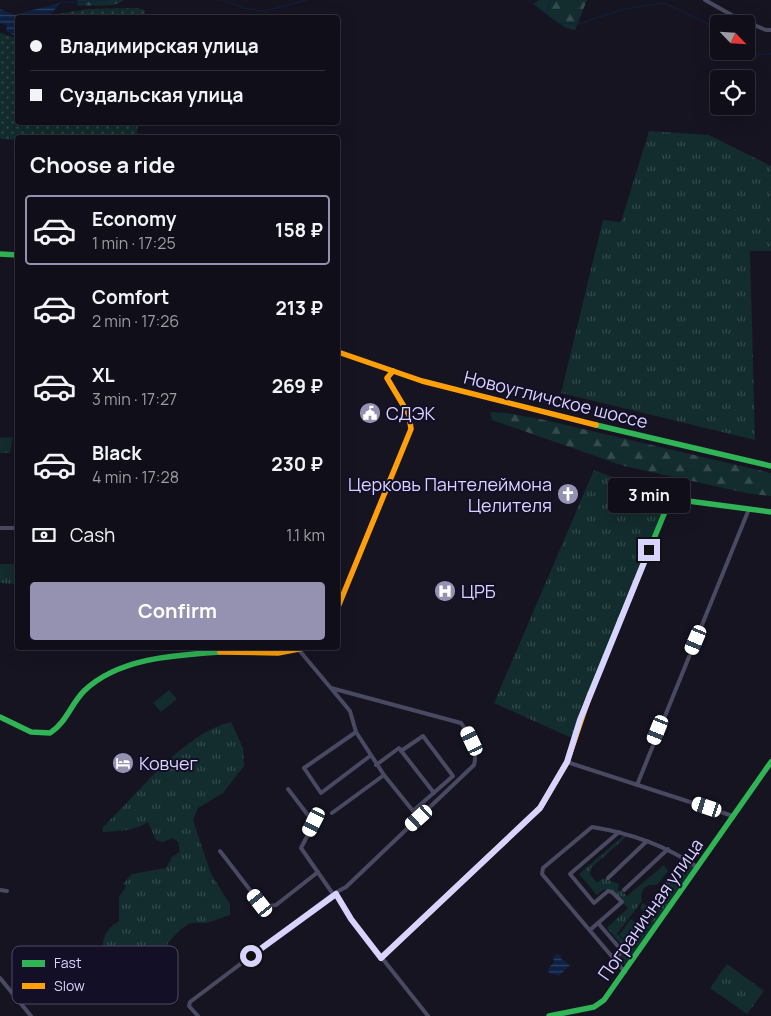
<!DOCTYPE html>
<meta charset="utf-8">
<style>
:root{--surface:#100f19;--page:#1e1d26;--text:#f1f3f6;--muted:#9c9ca2;--line:#302f38;--accent:#9591b1}
body{margin:0;font-family:Manrope,sans-serif;background:var(--page);color:var(--text);height:100vh;display:flex;flex-direction:column;font-size:19px;white-space:nowrap}
*{box-sizing:border-box;margin:0}
p{font-size:16px;color:var(--muted)}
.icon{flex:none;width:28px;height:28px;fill:none;stroke:currentColor;stroke-width:2;stroke-linecap:round;stroke-linejoin:round}
.map{position:relative;flex:1;overflow:hidden}
.details{position:absolute;left:15px;top:135px;width:325px;height:515px;display:flex;flex-direction:column;background:var(--surface);border-radius:5px;box-shadow:0 5px 20px #0002,0 0 0 1px var(--line)}
.details>*{flex:none}
.hud{position:absolute;left:15px;top:15px;width:325px;height:110px;border-radius:5px;box-shadow:0 5px 20px #0002,0 0 0 1px var(--line);display:grid;align-content:center;height:110px;padding:0 15px;background:var(--surface)}
.needle{width:32px;rotate:115deg}
.tools{position:absolute;left:710px;top:15px;display:grid;gap:10px}
.tools a{display:grid;place-items:center;width:45px;height:45px;border-radius:5px;background:var(--surface);box-shadow:0 5px 20px #0002,0 0 0 1px var(--line);font-size:25px}
.end{position:absolute;width:22px;height:22px;margin:-11px;border:6px solid #d9d4ff;background:#111;box-shadow:0 0 0 2px #111}
.from{border-radius:50%}
.bubble{position:absolute;height:35px;border-radius:5px;background:var(--surface);box-shadow:0 5px 20px #0002,0 0 0 1px var(--line);font-size:16px;font-weight:700;line-height:35px;text-align:center}
.car{position:absolute;width:15px;height:30px;margin:-15px -8px;border-radius:6px;box-shadow:0 0 4px 1px #0007;background:linear-gradient(#fff 24%,#345 0 40%,#fff 0 76%,#345 0 86%,#fff 0)}
.hud b{display:flex;align-items:center;gap:18px;height:48px;font-size:19px}
.hud b+b{border-top:1px solid var(--line)}
.hud i{width:12px;height:12px;background:var(--text)}
ul{padding:0;list-style:none}
li{display:flex;align-items:center;gap:15px;height:70px;margin:0 10px 8px;padding:0 5px;border:2px solid transparent;border-radius:5px}
li div{flex:1}
li b{display:block;font-size:19px}
li em{font-style:normal;font-weight:700}
li.current{border-color:var(--accent)}
li>.icon{width:45px;height:45px;stroke-width:1.5}
h2{padding:0 15px;font-size:22px;line-height:60px}
.pay{display:flex;align-items:center;gap:12px;height:55px;padding:0 15px;font-size:19px}
.pay p{margin-inline-start:auto}
.action{display:flex;gap:10px;margin-top:auto;padding:10px 15px}
.action a{flex:1;height:58px;border-radius:5px;background:var(--accent);color:#fff;font-size:20px;font-weight:700;line-height:58px;text-align:center}
.map>svg:first-child{display:block}
</style>
<div class="map">
<svg width="771" height="1016" viewBox="0 0 771 1016">
<defs>
<pattern id="grass-tufts" width="24" height="20" patternUnits="userSpaceOnUse" patternTransform="scale(1.25)"><rect width="24" height="20" fill="#132c2d"/><path d="M3 7l-1-3M5 7V3M7 7l1-3M15 17l-1-3M17 17v-4M19 17l1-3" fill="none" stroke="#354a4c"/></pattern>
<pattern id="forest-firs" width="22" height="20" patternUnits="userSpaceOnUse" patternTransform="scale(1.25)"><rect width="22" height="20" fill="#132c2d"/><path d="M5 1l3.5 6h-7zM16 11l3.5 6h-7z" fill="#354a4c"/></pattern>
<pattern id="garden-dots" width="8" height="8" patternUnits="userSpaceOnUse" patternTransform="scale(1.25)"><rect width="8" height="8" fill="#132c2d"/><path d="M2 2h.1M6 6h.1" fill="none" stroke="#354a4c" stroke-width="1.8" stroke-linecap="round"/></pattern>
<pattern id="water-rules" width="6" height="5" patternUnits="userSpaceOnUse" patternTransform="scale(1.25)"><rect width="6" height="5" fill="#0d2144"/><path d="M0 2.5h6" fill="none" stroke="#304060"/></pattern>
</defs>
<rect width="100%" height="100%" fill="#161421"/>
<g fill="url(#grass-tufts)">
<path d="M649,131L709,135L771,166V251H750L755,440L561,393L603,220L621,222Z"/>
<path d="M594,470L670,498L574,739L494,703Z"/>
<path d="M0,564H17V584L0,583Z"/>
<path d="M231,722L243,748L244,766L223,793L198,808L193,820L211,874L230,904V915L207,923H190L180,930L168,943L160,974L138,982L108,978C103,963 98,940 110,928C113,924 116,924 119,921V897L126,886L123,884L132,874L166,868L172,857L180,852L178,842L173,838L162,842L156,840L148,822C135,831 119,831 103,832L102,828C138,794 183,733 231,722Z"/>
<path d="M623,836H627L591,868L590,874L597,883L603,878L619,884L618,891L621,890L627,896L664,865L668,871L657,885H650L644,888L641,895L642,901L617,934L630,945L653,919L640,908L643,903L651,908L662,904L664,896L661,890L674,871L682,869L683,862L680,859L694,867L625,966L619,959L626,950L607,928L628,908L615,894L604,889L597,895L579,874Z"/>
<path d="M727,964L764,991L747,1014L710,988Z"/>
</g>
<g fill="url(#forest-firs)">
<path d="M77,0H124C112,9 93,4 78,6Z"/>
<path d="M539,0H587L575,30L566,28L533,4Z"/>
<path d="M490,412L507,413L540,419L771,473V496L751,494L624,466L492,420Z"/>
<path d="M13,437L10,453H0V438Z"/>
</g>
<g fill="url(#garden-dots)">
<path d="M136,8L145,10L144,17H49L51,15L88,9Z"/>
<path d="M0,33L17,38L18,122L138,123L137,137L18,138L17,140L0,139Z"/>
</g>
<g fill="#132c2d">
<path d="M169,690L177,699L161,712L153,703Z"/>
<path d="M631,919L640,927L628,942L619,935Z"/>
</g>
<g fill="url(#water-rules)">
<path d="M60,3L49,17L18,18L17,37L6,31L7,26L0,23V9L14,15Z"/>
<path d="M557,954L562,956L561,959L570,965L559,976L549,973L548,969L554,962L553,957Z"/>
</g>
<g fill="none" stroke-linecap="round" stroke-linejoin="round">
<g stroke="#0d2144" stroke-width="1">
<path d="M222,0L244,8L264,11L307,0"/>
<path d="M528,0L558,23L578,24L624,9L664,3L706,23L719,34"/>
<path d="M59,3L111,0"/>
<path d="M547,11L550,0"/>
<path d="M740,51L744,55L771,54"/>
</g>
<g stroke="#4a4962" stroke-width="4">
<path d="M705,0L737,18L766,30H771"/>
<path d="M0,528H18"/>
<path d="M299,650L350,711L356,732L384,775L332,813"/>
<path d="M356,732L304,768L321,793L370,756"/>
<path d="M567,762L733,816"/>
<path d="M376,765L399,748L434,793"/>
<path d="M384,775L413,811L453,776L423,736L401,751"/>
<path d="M637,785L749,509"/>
<path d="M288,789L314,823L301,848L333,894"/>
<path d="M220,851L260,903L269,906L276,905L318,872"/>
<path d="M608,878L647,841"/>
<path d="M0,890L7,891"/>
<path d="M624,890L668,849"/>
<path d="M336,894L351,919L428,1016"/>
<path d="M598,923L622,951L615,960"/>
<path d="M590,930L622,902L612,892L608,891L594,903L570,874L619,832"/>
<path d="M625,972L542,874L543,868L592,827C630,833 665,845 697,867"/>
<path d="M0,978L31,1016"/>
<path d="M198,1016L189,1006L190,1002L333,894L346,887L474,765C478,750 471,735 461,723L331,688"/>
</g>
<g stroke="#30b455" stroke-width="5.5">
<path d="M0,254L18,255"/>
<path d="M596,425L771,466"/>
<path d="M590,694L669,502L673,499L771,512"/>
<path d="M0,717L31,732L50,733C66,723 71,704 84,691C118,658 175,655 220,652"/>
<path d="M549,1016L594,1007L604,1000L771,762"/>
</g>
<g stroke="#ff9f0a" stroke-width="5.5">
<path d="M338,352L422,381L596,425"/>
<path d="M338,607L411,429L409,415L387,378L393,371"/>
<path d="M220,652L278,653L304,648"/>
<path d="M381,958L540,808L567,762L590,694"/>
</g>
</g>
<g fill="none" stroke-linecap="round" stroke-linejoin="round">
<path stroke="#d9d4ff" stroke-width="6" d="M251,956L336,894L351,919L381,958L540,808L567,762L580,720L649,550"/>
</g>
<defs>
<g id="civic-disc" transform="scale(1.125)"><circle r="9.5" fill="#9591b1" stroke="#130f26"/><path d="M-.6-6.5H3V-4.5H.6V-3L4-1V1h2V6H-6V1h2V-1L-.6-3ZM-1.2 2.5V6h2.4V2.5Z" fill="#fff"/></g>
<g id="church-disc" transform="scale(1.125)"><circle r="9.5" fill="#9591b1" stroke="#130f26"/><path d="M-1.2-6h2.4v3.5h3.3v2.4h-3.3V6h-2.4V-.1h-3.3v-2.4h3.3Z" fill="#fff"/></g>
<g id="hospital-disc" transform="scale(1.125)"><circle r="9.5" fill="#9591b1" stroke="#130f26"/><path d="M-5-5h3v3.5h4V-5h3V5h-3V1.5h-4V5h-3Z" fill="#fff"/></g>
<g id="hotel-disc" transform="scale(1.125)"><circle r="9.5" fill="#9591b1" stroke="#130f26"/><path d="M-6-4.5h1.5V1H6V5H4.5V3h-9V5H-6ZM-4 0a1.8 1.8 0 1 1 3.6 0ZM.5 0V-2.5h3Q6-2.5 6 0Z" fill="#fff"/></g>
</defs>
<g fill-rule="evenodd">
<use href="#civic-disc" x="370" y="413"/>
<use href="#church-disc" x="568" y="494"/>
<use href="#hospital-disc" x="445" y="591"/>
<use href="#hotel-disc" x="123" y="763"/>
</g>
<g text-anchor="middle" dominant-baseline="central" stroke-width="4" stroke-linejoin="round" paint-order="stroke">
<g font-size="18" fill="#d9d4ff" stroke="#130f26">
<text transform="translate(556 399) rotate(14)">Новоугличское шоссе</text>
<text transform="translate(650 909) rotate(-55)">Пограничная улица</text>
</g>
<g font-size="18" fill="#d9d4ff" stroke="#130f26" text-anchor="start">
<text x="386" y="413">СДЭК</text>
<text x="552" y="484" text-anchor="end">Церковь Пантелеймона<tspan x="552" dy="21">Целителя</tspan></text>
<text x="461" y="591">ЦРБ</text>
<text x="139" y="763">Ковчег</text>
</g>
</g>
<rect x="12" y="946" width="166" height="58" rx="8" fill="#130f26" stroke="#4e4a67" stroke-width="1"/>
<rect x="22" y="960" width="23" height="7" fill="#30b455"/>
<rect x="22" y="983" width="23" height="6" fill="#ff9f0a"/>
<g font-size="14" fill="#d9d4ff">
<text x="54" y="968">Fast</text>
<text x="54" y="991">Slow</text>
</g>
</svg>
<div class="tools">
<a><svg class="needle" viewBox="-14 -14 28 28"><path d="M0-13l5 13h-10z" fill="#e53935"/><path d="M0 13l5-13h-10z" fill="#9c9ca2"/></svg></a>
<a><svg class="icon" aria-label="locate" viewBox="0 0 24 24"><circle cx="12" cy="12" r="6"/><path d="M12 2v4M12 18v4M2 12h4M18 12h4"/></svg></a>
</div>
<i class="end from" style="left:251px;top:956px"></i>
<i class="end" style="left:649px;top:550px"></i>
<div class="bubble" style="left:608px;top:478px;width:82px">3 min</div>
<i class="car" style="left:696px;top:640px;rotate:203deg"></i>
<i class="car" style="left:658px;top:730px;rotate:202deg"></i>
<i class="car" style="left:472px;top:741px;rotate:335deg"></i>
<i class="car" style="left:707px;top:807px;rotate:288deg"></i>
<i class="car" style="left:419px;top:818px;rotate:228deg"></i>
<i class="car" style="left:314px;top:822px;rotate:207deg"></i>
<i class="car" style="left:260px;top:903px;rotate:322deg"></i>
<div class="hud">
<b><i class="from"></i>Владимирская улица</b>
<b><i></i>Суздальская улица</b>
</div>
<section class="details">
<h2>Choose a ride</h2>
<ul>
<li class="current"><svg class="icon" aria-label="car" viewBox="0 0 24 24"><path d="M5 17H2v-5l4-1 3-4h7l3 4 3 1v5h-3M9 17h6M6 11h13"/><circle cx="7" cy="17" r="2"/><circle cx="17" cy="17" r="2"/></svg><div><b>Economy</b><p>1 min · 17:25</p></div><em>158 ₽</em></li>
<li><svg class="icon" aria-label="car" viewBox="0 0 24 24"><path d="M5 17H2v-5l4-1 3-4h7l3 4 3 1v5h-3M9 17h6M6 11h13"/><circle cx="7" cy="17" r="2"/><circle cx="17" cy="17" r="2"/></svg><div><b>Comfort</b><p>2 min · 17:26</p></div><em>213 ₽</em></li>
<li><svg class="icon" aria-label="car" viewBox="0 0 24 24"><path d="M5 17H2v-5l4-1 3-4h7l3 4 3 1v5h-3M9 17h6M6 11h13"/><circle cx="7" cy="17" r="2"/><circle cx="17" cy="17" r="2"/></svg><div><b>XL</b><p>3 min · 17:27</p></div><em>269 ₽</em></li>
<li><svg class="icon" aria-label="car" viewBox="0 0 24 24"><path d="M5 17H2v-5l4-1 3-4h7l3 4 3 1v5h-3M9 17h6M6 11h13"/><circle cx="7" cy="17" r="2"/><circle cx="17" cy="17" r="2"/></svg><div><b>Black</b><p>4 min · 17:28</p></div><em>230 ₽</em></li>
</ul>
<div class="pay"><svg class="icon" aria-label="cash" viewBox="0 0 24 24"><path d="M3 7h18v10H3z"/><circle cx="12" cy="12" r="2"/></svg>Cash<p>1.1 km</p></div>
<div class="action"><a>Confirm</a></div>
</section>
</div>
